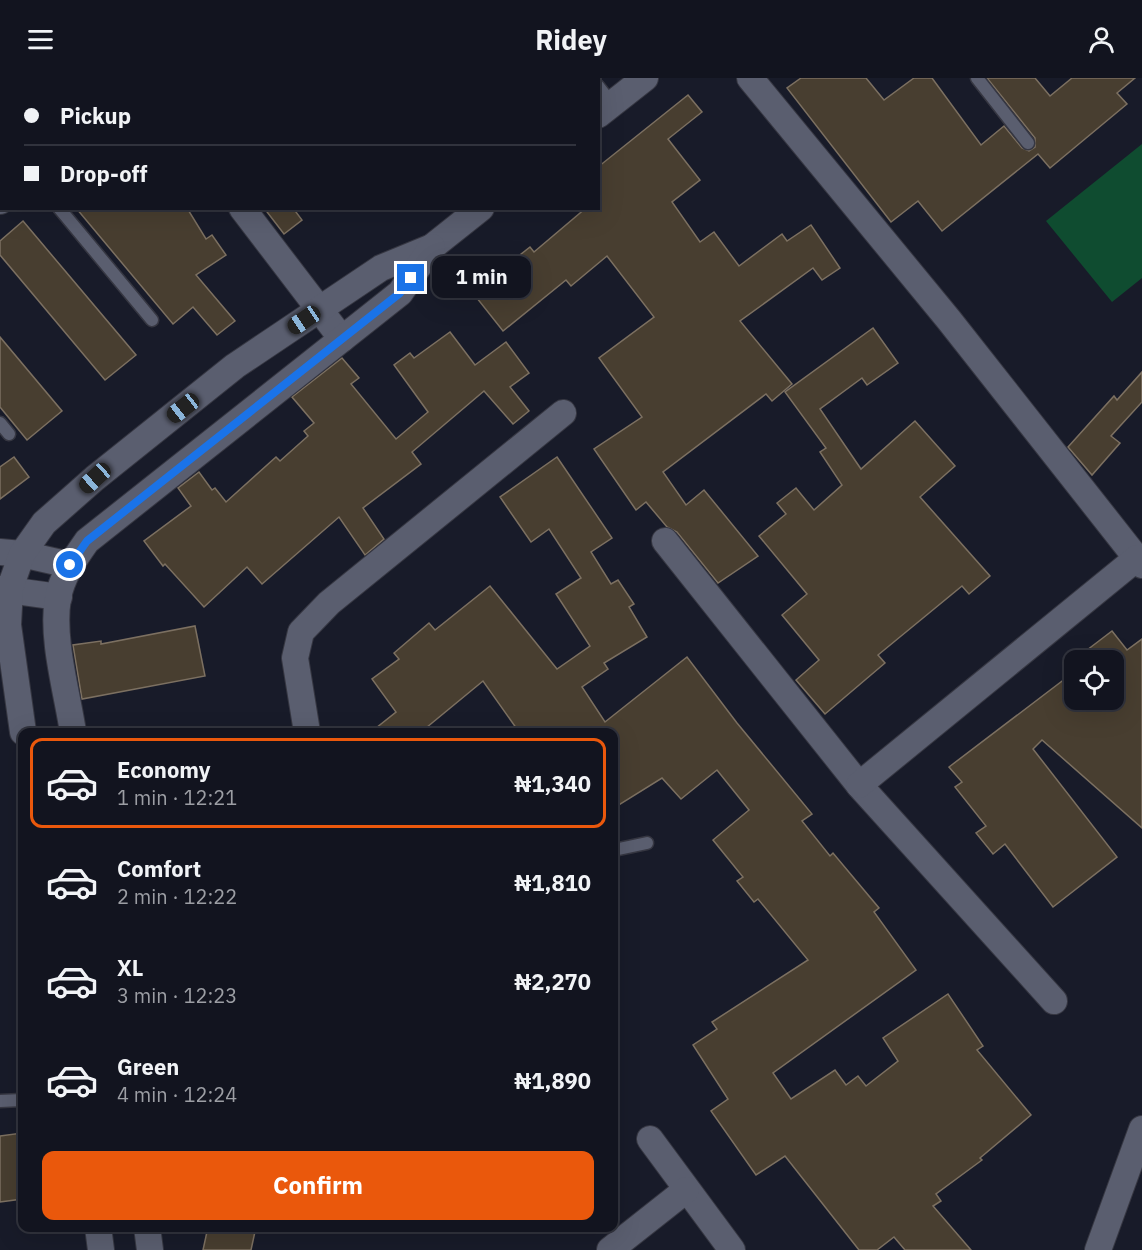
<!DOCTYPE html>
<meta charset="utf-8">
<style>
:root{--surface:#12141f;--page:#1b1d28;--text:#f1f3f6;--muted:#9c9ea4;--line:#31333d;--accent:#ea580c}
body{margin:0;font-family:"IBM Plex Sans",sans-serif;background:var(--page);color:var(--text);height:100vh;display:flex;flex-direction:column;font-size:22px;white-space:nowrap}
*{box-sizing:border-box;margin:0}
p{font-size:20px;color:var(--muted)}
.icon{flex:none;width:33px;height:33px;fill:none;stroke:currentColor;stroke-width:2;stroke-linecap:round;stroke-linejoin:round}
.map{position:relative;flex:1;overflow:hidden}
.panel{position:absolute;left:18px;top:650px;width:600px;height:504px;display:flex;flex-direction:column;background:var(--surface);border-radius:12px;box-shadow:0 6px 24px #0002,0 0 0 2px var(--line)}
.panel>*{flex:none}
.banner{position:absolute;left:0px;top:0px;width:600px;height:132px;box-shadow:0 6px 24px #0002,0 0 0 2px var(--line);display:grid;align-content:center;height:132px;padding:0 24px;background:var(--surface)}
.tools{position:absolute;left:1064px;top:572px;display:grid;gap:12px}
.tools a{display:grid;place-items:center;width:60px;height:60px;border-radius:12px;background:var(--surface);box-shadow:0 6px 24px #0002,0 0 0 2px var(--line);font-size:30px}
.end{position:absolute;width:27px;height:27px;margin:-14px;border:8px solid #1a73e8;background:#fff;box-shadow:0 0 0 3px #fff}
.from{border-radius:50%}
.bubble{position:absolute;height:42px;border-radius:12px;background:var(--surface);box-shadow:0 6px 24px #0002,0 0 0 2px var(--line);font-size:20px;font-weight:700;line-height:42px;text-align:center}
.car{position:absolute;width:18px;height:36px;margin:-18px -9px;border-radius:8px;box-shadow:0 0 4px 2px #0007;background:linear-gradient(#222 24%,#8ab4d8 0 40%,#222 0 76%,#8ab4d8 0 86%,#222 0)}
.banner b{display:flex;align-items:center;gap:21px;height:57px;font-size:22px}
.banner b+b{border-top:2px solid var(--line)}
.banner i{width:15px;height:15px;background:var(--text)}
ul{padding:10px 0 0;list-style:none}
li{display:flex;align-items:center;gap:18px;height:90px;margin:0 12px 9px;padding:0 12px;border:3px solid transparent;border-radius:12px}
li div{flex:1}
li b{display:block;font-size:22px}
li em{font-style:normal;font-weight:700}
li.on{border-color:var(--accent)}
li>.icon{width:54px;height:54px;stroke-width:1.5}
.primary-button{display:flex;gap:12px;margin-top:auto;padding:12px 24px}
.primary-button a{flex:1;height:69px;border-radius:12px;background:var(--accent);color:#fff;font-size:24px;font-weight:700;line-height:69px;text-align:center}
header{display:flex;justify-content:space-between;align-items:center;height:78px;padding:0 24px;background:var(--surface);font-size:27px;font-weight:700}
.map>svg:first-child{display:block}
</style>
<header><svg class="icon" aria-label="menu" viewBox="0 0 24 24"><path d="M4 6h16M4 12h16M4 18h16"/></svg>Ridey<svg class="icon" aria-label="person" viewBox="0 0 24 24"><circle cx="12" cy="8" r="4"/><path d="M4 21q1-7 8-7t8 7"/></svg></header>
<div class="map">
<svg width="1142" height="1172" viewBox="0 0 1142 1172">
<rect width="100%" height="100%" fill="#181b29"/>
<path fill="#0f4c30" d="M1142,66V200L1112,224L1046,143Z"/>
<g fill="#483e30" stroke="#7c7061" stroke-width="1.5">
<path d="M801,0H866L884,22L914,0H932L981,67L1004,48L1022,70L1029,73L1035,69V60L987,0H1035L1050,18L1072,0H1135L1117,15L1127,26L1050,90L1038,76L942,153L918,123L891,144L787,10Z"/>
<path d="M688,17L702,34L668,61L700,102L672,124L700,164L714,154L739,188L782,156L787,163L811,147L840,190L822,202L813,190L740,243L792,306L772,323L766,316L663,394L686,427L704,412L758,478L718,505L677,454L667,449L646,424L636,432L594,371L642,339L599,280L654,239L607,178L571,208L566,202L503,253L457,195L472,184L487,203L530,169L534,174L586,130H598V89Z"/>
<path d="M76,130H187L206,161L212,157L226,177L196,197L235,243L217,257L193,229L173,246Z"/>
<path d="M264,130H293L302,142L284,156Z"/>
<path d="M23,143L136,277L105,302L0,177V163Z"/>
<path d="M873,250L898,285L867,307L862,300L820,331L861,391L915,343L955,388L920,419L990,498L969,516L962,508L878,577L885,585L825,636L796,602L819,582L782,537L807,516L759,458L786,436L777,425L796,410L814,432L842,407L820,374L826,370L785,314Z"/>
<path d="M450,254L475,287L506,264L529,295L510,309L529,333L513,346L484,313L412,374L421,386L363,430L384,461L365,477L339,439L262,506L247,489L204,529L165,486L163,488L144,463L191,428L178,410L199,394L212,412L215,410L226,424L276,379L280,383L308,358L304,353L314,345L292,319L342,280L359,300L351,306L396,361L428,334L394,287L410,275L414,280Z"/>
<path d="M0,259L62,333L27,362L0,329Z"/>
<path d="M1142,294V324L1111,358L1120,365L1092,397L1068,369L1114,318L1117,322Z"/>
<path d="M14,379L29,399L0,421V389Z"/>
<path d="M557,379L612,460L591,474L611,506L618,502L634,526L629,529L647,559L604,585L608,591L582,609L605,644L687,579L737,645L812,736L802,743L830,778L833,775L879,830L874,834L916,892L773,995L791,1021L835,992L846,1007L858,998L866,1008L898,983L883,960L948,916L983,968L977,972L1031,1037L980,1080L982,1082L936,1116L941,1123L933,1128L971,1172H905L894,1159L877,1172H859L785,1078L756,1097L711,1033L728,1021L693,967L717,951L712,944L808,882L758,821L754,824L737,803L743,799L713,762L749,732L717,692L681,721L662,700L614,730V654H519L483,603L421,654H371L396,634L372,601L399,581L394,575L429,545L435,552L490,508L557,591L590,568L556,516L581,500L549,451L531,464L500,419Z"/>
<path d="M195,548L205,598L82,621L73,567L101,563V566Z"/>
<path d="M1112,553L1127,572L1142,561V750L1042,662L1033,671L1117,779L1053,829L1005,766L993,776L976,755L986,748L955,709L962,704L949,689L1074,594V621H1113V582H1074Z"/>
<path d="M22,1055V1121L0,1124V1058Z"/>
<path d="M208,1149H256L251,1172H203Z"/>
</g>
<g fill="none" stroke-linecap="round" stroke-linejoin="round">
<g stroke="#363742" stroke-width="15">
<g id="service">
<path d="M977,0L1028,65"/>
<path d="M598,8L612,26"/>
<path d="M59,130L152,242"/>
<path d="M0,345L9,356"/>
<path d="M614,772L647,765"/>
<path d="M0,1023L22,1022"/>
</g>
</g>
<g stroke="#363742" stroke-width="28">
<g id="minor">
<path d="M141,0L142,2"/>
<path d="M750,0L949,242L1142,487"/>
<path d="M598,37L645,0"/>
<path d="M0,123L2,121"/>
<path d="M242,130L342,261"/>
<path d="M665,463L859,707L1054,923"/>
<path d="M0,474L22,476L70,487"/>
<path d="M0,511L59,519"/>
<path d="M23,654L8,547L10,510L22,476L44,445L95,400L235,288L381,190L432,169L481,130"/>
<path d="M73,654C67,614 51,560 58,520C62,498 75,480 87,463L400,215L432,169"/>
<path d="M307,654L295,580L301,554L329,525L563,335"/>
<path d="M859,707L1137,480"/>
<path d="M650,1061L732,1172"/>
<path d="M98,1149L101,1172"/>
<path d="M147,1149L150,1172"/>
<path d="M610,1172L686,1112"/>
<path d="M1098,1172L1142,1051"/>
</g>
</g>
<use href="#service" stroke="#5a5e6f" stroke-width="12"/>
<use href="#minor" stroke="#5a5e6f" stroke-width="26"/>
</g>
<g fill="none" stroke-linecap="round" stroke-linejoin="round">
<path stroke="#1a73e8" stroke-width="8" d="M70,487L87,463L400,215L411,200"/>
</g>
</svg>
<div class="tools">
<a><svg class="icon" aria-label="locate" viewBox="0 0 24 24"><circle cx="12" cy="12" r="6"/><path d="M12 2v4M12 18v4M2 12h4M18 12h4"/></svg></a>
</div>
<i class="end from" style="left:70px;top:487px"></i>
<i class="end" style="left:411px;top:200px"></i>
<div class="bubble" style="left:432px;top:178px;width:99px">1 min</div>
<i class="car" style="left:304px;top:242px;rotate:236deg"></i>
<i class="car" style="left:183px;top:330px;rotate:232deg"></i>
<i class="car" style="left:95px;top:400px;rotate:228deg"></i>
<div class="banner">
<b><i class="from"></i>Pickup</b>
<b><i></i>Drop-off</b>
</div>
<section class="panel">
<ul>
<li class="on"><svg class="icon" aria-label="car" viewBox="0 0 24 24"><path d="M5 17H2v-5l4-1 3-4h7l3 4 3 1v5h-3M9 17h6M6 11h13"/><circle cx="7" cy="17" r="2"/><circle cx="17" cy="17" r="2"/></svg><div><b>Economy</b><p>1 min · 12:21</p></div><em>₦1,340</em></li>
<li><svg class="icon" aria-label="car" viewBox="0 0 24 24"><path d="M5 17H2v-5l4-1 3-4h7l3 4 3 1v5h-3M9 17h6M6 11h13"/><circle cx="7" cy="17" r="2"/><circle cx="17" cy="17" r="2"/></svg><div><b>Comfort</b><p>2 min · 12:22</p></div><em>₦1,810</em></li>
<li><svg class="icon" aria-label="car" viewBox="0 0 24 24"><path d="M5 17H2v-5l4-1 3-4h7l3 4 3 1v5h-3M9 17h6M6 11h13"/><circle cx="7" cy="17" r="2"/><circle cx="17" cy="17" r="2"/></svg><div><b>XL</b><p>3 min · 12:23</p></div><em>₦2,270</em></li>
<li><svg class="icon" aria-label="car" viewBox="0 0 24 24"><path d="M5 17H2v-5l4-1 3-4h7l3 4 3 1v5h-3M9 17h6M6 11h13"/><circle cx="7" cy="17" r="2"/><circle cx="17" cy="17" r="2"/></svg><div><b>Green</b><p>4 min · 12:24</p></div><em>₦1,890</em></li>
</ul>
<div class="primary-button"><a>Confirm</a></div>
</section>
</div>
